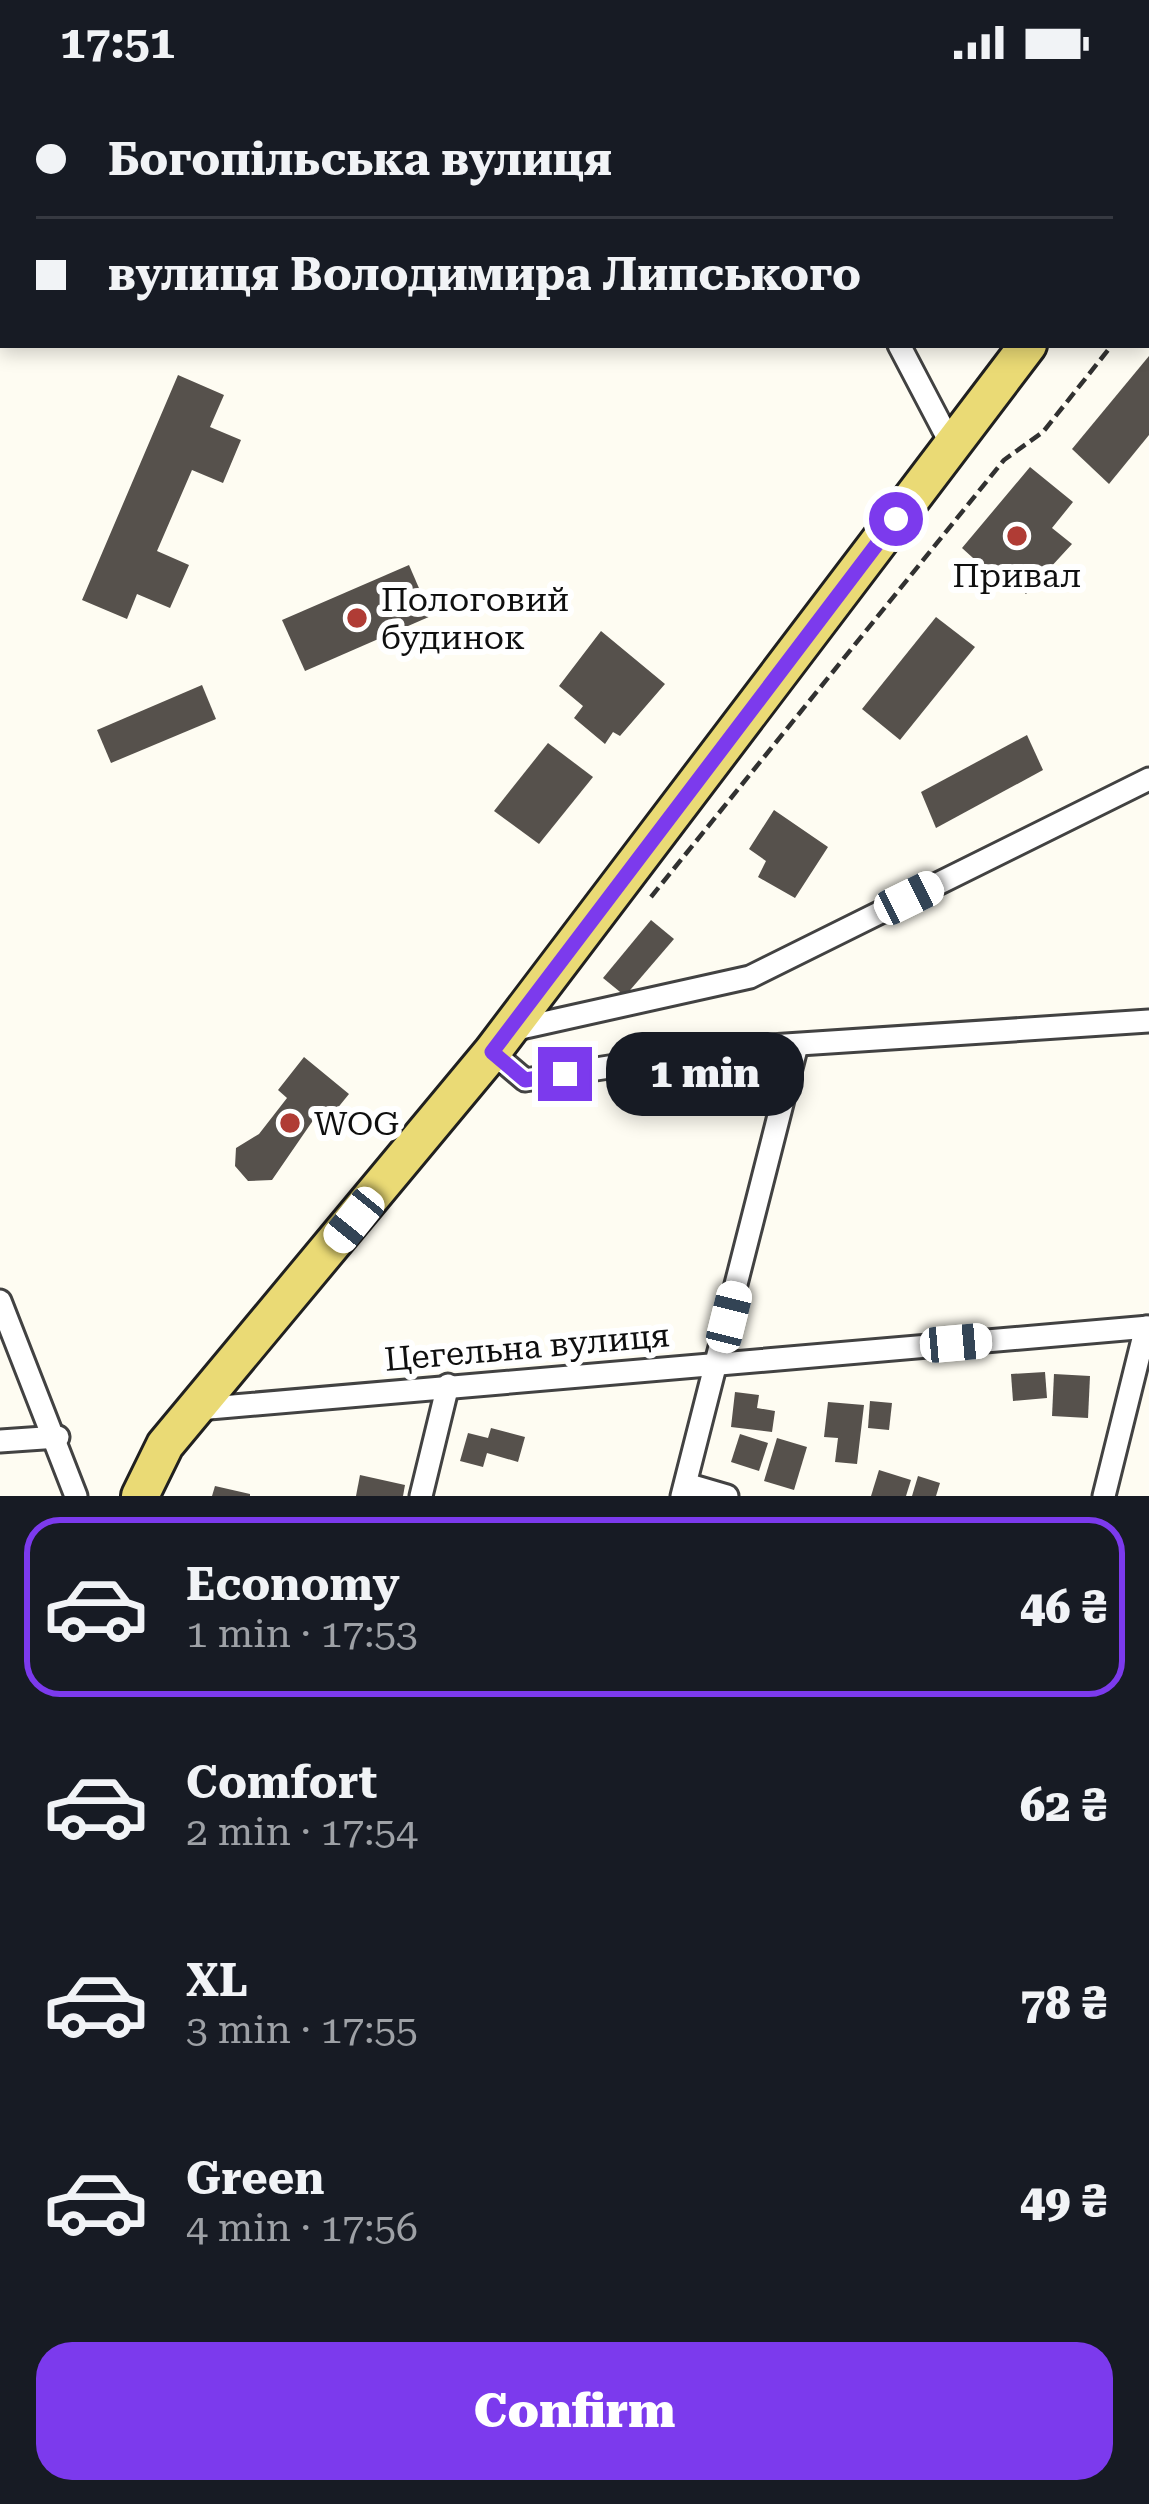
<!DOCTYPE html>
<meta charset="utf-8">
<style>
:root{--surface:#171b24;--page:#242831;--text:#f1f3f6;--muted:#9ea1a6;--line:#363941;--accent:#7c3aed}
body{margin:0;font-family:"Roboto Serif",serif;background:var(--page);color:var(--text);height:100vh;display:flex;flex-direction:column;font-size:45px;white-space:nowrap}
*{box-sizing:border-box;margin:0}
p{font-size:39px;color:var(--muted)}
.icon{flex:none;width:66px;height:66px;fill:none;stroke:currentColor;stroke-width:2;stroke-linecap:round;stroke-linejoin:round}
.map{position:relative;height:1412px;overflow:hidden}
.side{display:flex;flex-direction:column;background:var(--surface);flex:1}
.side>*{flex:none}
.hud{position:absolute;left:0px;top:0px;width:1149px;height:264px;box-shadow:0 6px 18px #0003;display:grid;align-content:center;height:264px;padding:0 36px;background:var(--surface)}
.end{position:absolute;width:54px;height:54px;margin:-27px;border:15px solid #7c3aed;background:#fff;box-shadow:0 0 0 6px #fff}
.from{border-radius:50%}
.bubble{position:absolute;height:84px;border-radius:36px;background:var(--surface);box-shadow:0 6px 18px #0003;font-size:39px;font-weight:800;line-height:84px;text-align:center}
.car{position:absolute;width:36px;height:72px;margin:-36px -18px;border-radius:15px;box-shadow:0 0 9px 3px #0007;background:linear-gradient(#fff 24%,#345 0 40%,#fff 0 76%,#345 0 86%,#fff 0)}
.hud b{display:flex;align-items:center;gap:42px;height:114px;font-size:45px}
.hud b+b{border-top:3px solid var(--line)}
.hud i{width:30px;height:30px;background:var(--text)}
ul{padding:21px 0 0;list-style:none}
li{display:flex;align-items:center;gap:36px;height:180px;margin:0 24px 18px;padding:0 12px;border:6px solid transparent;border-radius:36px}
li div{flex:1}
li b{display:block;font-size:45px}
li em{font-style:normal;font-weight:800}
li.selected{border-color:var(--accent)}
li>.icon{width:108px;height:108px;stroke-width:1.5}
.button{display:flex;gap:24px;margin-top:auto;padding:24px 36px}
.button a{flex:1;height:138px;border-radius:36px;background:var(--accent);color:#fff;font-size:48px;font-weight:800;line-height:138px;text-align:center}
.status{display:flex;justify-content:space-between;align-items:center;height:84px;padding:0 60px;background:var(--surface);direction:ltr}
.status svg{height:33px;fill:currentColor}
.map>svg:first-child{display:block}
</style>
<div class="status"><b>17:51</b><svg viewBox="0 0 49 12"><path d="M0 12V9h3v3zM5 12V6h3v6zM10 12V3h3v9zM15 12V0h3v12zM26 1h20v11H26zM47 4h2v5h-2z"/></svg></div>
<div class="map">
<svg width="1149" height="1412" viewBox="0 0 1149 1412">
<rect width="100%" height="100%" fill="#fefcf2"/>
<g fill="#56514c">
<path d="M1149,272V351L1109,400L1072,365Z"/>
<path d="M178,291L224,311L210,343L241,356L223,399L192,386L157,467L189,481L170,524L137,510L127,535L82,516Z"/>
<path d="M1030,383L1073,418L1052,444L1072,460L1026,510L1011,497L1005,503L962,464Z"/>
<path d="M409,481L431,532L305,587L282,536Z"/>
<path d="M936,533L975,563L900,656L862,625Z"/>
<path d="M601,547L665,600L620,652L613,648L605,660L574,634L583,622L559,602Z"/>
<path d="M202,601L216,635L111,679L97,646Z"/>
<path d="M1027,651L1043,686L936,744L921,708Z"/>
<path d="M548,659L593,693L539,760L494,727Z"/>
<path d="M774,726L828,763L795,814L758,793L766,777L749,765Z"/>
<path d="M651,836L674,855L625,912L603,894Z"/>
<path d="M304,973L349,1010L323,1042L314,1035L272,1096L248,1097L235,1082L236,1064L259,1050L287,1014L278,1006Z"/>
<path d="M1045,1288L1047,1314L1013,1317L1011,1290Z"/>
<path d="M1054,1290L1090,1292L1088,1334L1052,1332Z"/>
<path d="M735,1308L759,1311L757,1324L775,1327L772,1348L731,1343Z"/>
<path d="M870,1317L892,1319L889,1346L868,1344Z"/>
<path d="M828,1318L864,1321L857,1380L835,1378L838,1354L824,1353Z"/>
<path d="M491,1344L525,1353L518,1378L487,1369L483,1383L460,1377L468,1349L488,1354Z"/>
<path d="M740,1350L768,1359L759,1387L731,1378Z"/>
<path d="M777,1354L807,1363L794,1406L764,1397Z"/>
<path d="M879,1386L911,1396L906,1412H871Z"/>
<path d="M360,1391L405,1401L403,1412H356Z"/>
<path d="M918,1392L940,1399L936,1412H912Z"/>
<path d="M215,1402L250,1410V1412H212Z"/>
</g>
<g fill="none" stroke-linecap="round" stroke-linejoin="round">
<g stroke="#424242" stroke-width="27">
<g id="minor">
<path d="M816,0V3"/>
<path d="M899,261L952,362"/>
<path d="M512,946L750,893L1149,695"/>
<path d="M492,968L525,996L725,965L1149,937"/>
<path d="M0,1217L76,1412"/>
<path d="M198,1325L1149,1243"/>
<path d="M0,1357L58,1353"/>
<path d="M686,1400L727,1412"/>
<path d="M421,1412L448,1301"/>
<path d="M682,1412L797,961"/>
<path d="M1104,1412L1146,1243"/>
</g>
</g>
<g stroke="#202020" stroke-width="42">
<g id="primary">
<path d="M1146,127L1149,125"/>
<path d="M140,1412L165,1361L492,968L1028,261"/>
</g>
</g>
<g stroke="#313131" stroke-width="4.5" stroke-dasharray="12 6" stroke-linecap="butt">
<path d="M1146,218L1149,214"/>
<path d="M651,813L1004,376L1043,348L1112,261"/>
</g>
<use href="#minor" stroke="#fff" stroke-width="21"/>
<use href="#primary" stroke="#eada75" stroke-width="36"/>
</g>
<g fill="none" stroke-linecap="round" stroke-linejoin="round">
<path stroke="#7c3aed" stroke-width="15" d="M565,990L525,996L492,968L896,435"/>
</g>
<g fill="#b03c35" stroke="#fff" stroke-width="4.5">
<circle cx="1017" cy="452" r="12"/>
<circle cx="357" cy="534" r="12"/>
<circle cx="290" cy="1039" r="12"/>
</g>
<g text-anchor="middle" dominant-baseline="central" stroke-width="12" stroke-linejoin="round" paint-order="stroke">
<g font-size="33" fill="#0f0f0f" stroke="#fff" text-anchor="start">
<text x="1017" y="491" text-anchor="middle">Привал</text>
<text x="381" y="515">Пологовий<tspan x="381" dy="38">будинок</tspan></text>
<text x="314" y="1039">WOG</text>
</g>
<g font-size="33" fill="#0f0f0f" stroke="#fff">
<text transform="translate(527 1263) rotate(-5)">Цегельна вулиця</text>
</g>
</g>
</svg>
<i class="end from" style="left:896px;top:435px"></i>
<i class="end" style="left:565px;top:990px"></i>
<div class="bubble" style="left:606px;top:948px;width:198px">1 min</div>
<i class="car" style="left:909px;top:814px;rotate:64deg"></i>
<i class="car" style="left:354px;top:1136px;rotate:219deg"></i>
<i class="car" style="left:729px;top:1233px;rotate:14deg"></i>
<i class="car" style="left:956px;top:1259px;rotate:85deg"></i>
<div class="hud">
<b><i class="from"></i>Богопільська вулиця</b>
<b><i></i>вулиця Володимира Липського</b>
</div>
</div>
<section class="side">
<ul>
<li class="selected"><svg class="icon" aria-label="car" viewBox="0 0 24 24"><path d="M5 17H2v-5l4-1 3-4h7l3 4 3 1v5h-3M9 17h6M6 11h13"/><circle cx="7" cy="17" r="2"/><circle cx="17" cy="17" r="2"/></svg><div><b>Economy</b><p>1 min · 17:53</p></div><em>46 ₴</em></li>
<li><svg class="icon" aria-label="car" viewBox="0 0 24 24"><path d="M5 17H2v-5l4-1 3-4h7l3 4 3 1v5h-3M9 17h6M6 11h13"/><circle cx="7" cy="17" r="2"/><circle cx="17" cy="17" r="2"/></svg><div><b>Comfort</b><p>2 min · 17:54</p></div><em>62 ₴</em></li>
<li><svg class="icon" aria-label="car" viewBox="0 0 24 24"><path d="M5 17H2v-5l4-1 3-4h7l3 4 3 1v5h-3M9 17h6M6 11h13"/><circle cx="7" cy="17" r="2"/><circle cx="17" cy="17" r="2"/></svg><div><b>XL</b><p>3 min · 17:55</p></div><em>78 ₴</em></li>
<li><svg class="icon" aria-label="car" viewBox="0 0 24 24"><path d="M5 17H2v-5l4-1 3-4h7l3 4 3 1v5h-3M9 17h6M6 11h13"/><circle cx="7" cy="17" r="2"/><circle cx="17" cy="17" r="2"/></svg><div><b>Green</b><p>4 min · 17:56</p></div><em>49 ₴</em></li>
</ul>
<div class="button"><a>Confirm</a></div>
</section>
